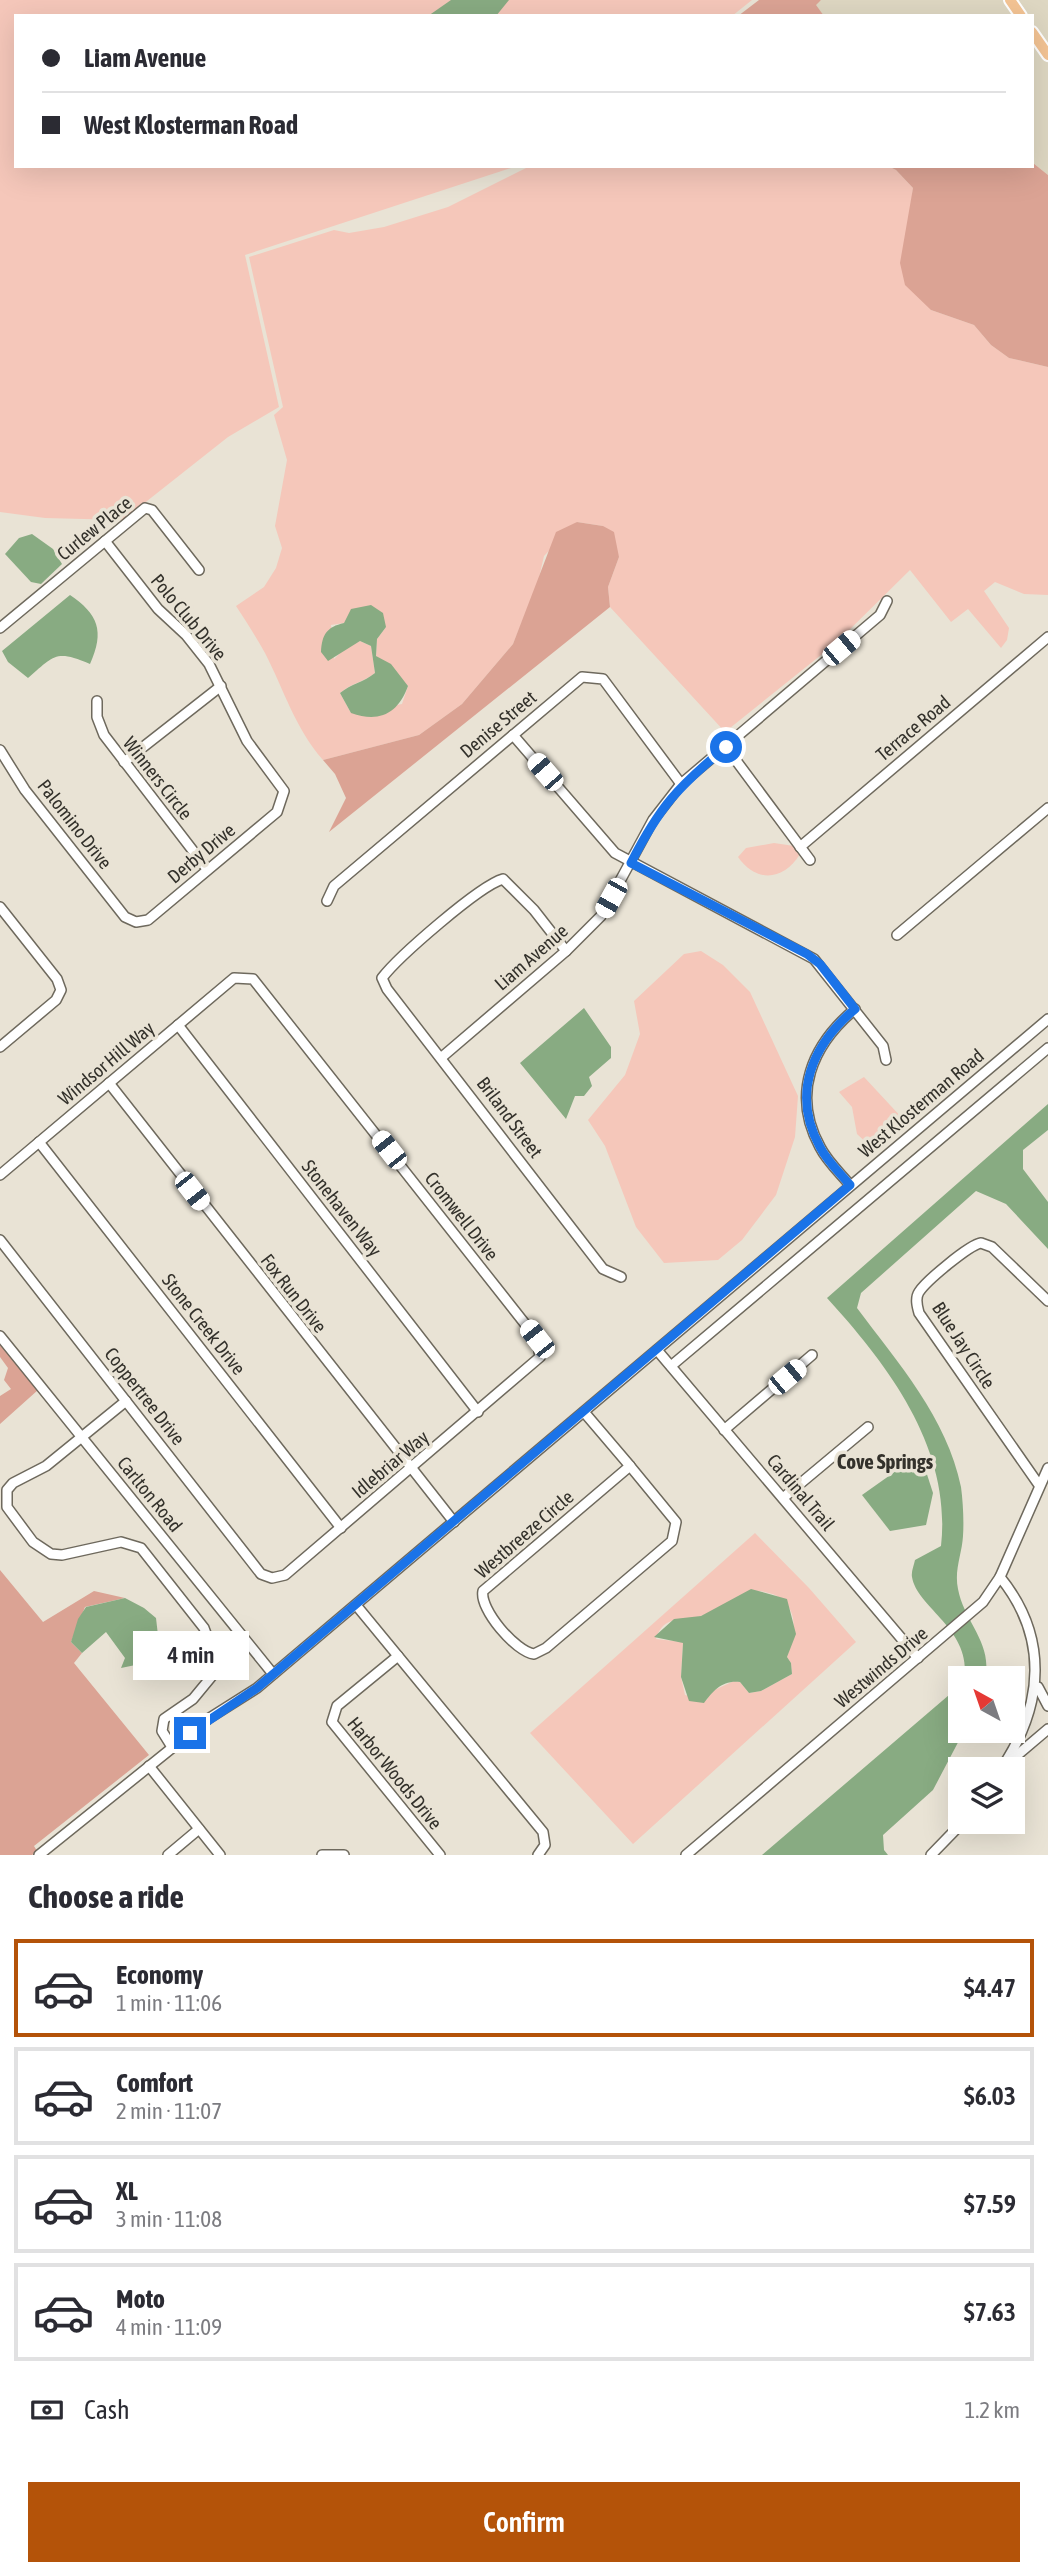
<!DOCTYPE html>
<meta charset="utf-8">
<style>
:root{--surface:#fff;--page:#f2f2f3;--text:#2b2b33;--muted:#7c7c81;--line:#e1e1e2;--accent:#b45309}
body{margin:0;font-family:"Asap Condensed",sans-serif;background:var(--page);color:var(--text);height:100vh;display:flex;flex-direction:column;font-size:26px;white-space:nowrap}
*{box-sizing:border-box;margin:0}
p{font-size:23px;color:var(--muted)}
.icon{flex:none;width:38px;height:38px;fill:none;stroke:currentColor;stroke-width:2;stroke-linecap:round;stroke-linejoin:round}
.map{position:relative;height:1855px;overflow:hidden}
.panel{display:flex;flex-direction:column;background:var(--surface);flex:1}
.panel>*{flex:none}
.banner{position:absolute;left:14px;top:14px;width:1020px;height:154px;border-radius:0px;box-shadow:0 7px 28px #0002;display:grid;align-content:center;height:154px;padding:0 28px;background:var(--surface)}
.needle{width:46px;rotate:320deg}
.fabs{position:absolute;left:948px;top:1666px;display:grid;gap:14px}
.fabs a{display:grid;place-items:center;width:77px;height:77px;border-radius:0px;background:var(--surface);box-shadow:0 7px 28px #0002;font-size:35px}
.end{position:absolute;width:32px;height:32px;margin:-16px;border:9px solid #1a73e8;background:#fff;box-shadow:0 0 0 4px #fff}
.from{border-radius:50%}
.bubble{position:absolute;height:49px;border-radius:0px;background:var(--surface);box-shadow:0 7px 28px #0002;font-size:23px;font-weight:600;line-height:49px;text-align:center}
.car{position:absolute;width:21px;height:42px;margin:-21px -10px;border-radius:9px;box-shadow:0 0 5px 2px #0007;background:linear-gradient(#fff 24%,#345 0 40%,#fff 0 76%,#345 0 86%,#fff 0)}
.banner b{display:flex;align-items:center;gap:24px;height:66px;font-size:26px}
.banner b+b{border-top:2px solid var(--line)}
.banner i{width:18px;height:18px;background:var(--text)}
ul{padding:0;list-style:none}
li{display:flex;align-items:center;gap:21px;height:98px;margin:0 14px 10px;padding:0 14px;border:4px solid var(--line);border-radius:0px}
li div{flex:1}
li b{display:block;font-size:26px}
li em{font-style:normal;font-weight:600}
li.on{border-color:var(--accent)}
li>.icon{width:63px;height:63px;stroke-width:1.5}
h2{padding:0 28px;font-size:32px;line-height:84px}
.pay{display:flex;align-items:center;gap:18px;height:77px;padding:0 28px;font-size:26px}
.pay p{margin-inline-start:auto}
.action{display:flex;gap:14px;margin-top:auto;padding:14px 28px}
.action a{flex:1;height:80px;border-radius:0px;background:var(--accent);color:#fff;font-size:28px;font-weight:600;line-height:80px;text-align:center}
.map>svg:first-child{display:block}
</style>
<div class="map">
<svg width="1048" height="1855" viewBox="0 0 1048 1855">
<rect width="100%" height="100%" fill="#e9e3d5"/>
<g fill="#ded7c2">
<path d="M821,0H1006L1016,16H824L815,5Z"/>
<path d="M1015,0H1048V48L1033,25L1032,16H1026Z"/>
<path d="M1032,39L1048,63V175L1033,163Z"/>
</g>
<g fill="#f5c7ba" fill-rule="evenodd">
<path d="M0,0H752L732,16H16V166H517L245,255L279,407L228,437L123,520L45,518L0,512Z"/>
<path d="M530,166H888L896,170L913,188L911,206L931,310L974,325L991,345L1009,358L1048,367V595L1024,594L995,582L984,591L1009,628L1007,640L1001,648L968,609L951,622L910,570L836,643L725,732L610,607L608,587L619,557L603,526L577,522L544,556L538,582L513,644L462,704L419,735L323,760C295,728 284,690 265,653C256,637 246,621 236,606L264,587L276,568L282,548L275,526L287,460L274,415L283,407L249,257L334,230L349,233L384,227L448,207ZM344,623L386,627L377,639L376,656L408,686L402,704L351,713L340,693C351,683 364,682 375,673L371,646L360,641L345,648L334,659L331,625Z"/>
<path d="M774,843L794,846L800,854C784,880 757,884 738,857L746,848Z"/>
<path d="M701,951L723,965L750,992L798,1096L795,1137L776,1195L742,1240L718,1260L664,1263L636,1227L605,1146L588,1120L625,1075L640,1034L634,1001L684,954Z"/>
<path d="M864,1077L903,1119L871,1147L857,1134L852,1107L839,1092Z"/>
<path d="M755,1533L809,1588L856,1642L633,1844L530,1733ZM761,1591C766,1593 772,1593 777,1596C801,1611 794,1635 787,1657L791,1663L792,1674L761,1691L749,1693L740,1682L734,1681L710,1692L707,1700L685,1695L681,1677L683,1642L656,1639C658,1632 661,1626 669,1622C679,1618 690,1620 701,1616C724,1608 736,1594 761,1591Z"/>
</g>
<g fill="#dba394">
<path d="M759,0H821L816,5L824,16H738Z"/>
<path d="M1033,163L1048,175V367L1009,358L991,345L974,325L931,310L905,285L900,263L913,188L896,170L888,166H1032Z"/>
<path d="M577,522L603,526L614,532L619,557L608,587L610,607L329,832L346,798L335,774L323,760L419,735L462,704L513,644L556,532Z"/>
<path d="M0,1342L38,1390L0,1424V1396L11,1389L4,1380L8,1368L0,1357Z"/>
<path d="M0,1570L43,1622L94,1591L125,1598L85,1607L71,1642L82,1653L74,1663L149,1755L34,1846L37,1851L32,1855H0Z"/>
</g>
<g fill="#88ab82">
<path d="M451,0H509L496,16H428Z"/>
<path d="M32,534L53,549L62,564L41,584L31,582L5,554L19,538Z"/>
<path d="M70,595C98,614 105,631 90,664C55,649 54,656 28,678L8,662L2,651Z"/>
<path d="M371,605L383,613L386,627L377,639L376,656L391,664L408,686C398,714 379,723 351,713L340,693C351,684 364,682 375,673L371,646L360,641L328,661L321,652C322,634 327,627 344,623L351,609Z"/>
<path d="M584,1008L611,1047V1058L589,1077L592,1086L584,1096H575L566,1119L520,1063Z"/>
<path d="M1048,1104V1130L1023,1150V1169L1048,1202V1249L1006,1204L976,1191L861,1293L857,1308C898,1363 947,1418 961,1487C963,1502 964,1521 963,1536C962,1554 954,1570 958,1589C964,1622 993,1643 985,1678H961V1731H964L933,1790L883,1835L884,1850L888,1855H762L949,1695L965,1673C967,1627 917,1607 912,1577C911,1572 914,1565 915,1560L941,1546C952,1449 889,1366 827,1298Z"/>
<path d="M922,1459L933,1493L926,1525L890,1531L862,1495L903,1466Z"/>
<path d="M751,1589L787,1599L796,1634L787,1657L791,1663L792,1674L761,1691L749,1693L740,1682C722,1680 713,1691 704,1703L689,1701L681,1677L683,1643L654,1637L674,1619L701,1616Z"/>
<path d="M125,1598L144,1608L156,1618L159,1644L150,1662L121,1668L125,1658L106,1632L82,1653L71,1642L78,1619L86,1607Z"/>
</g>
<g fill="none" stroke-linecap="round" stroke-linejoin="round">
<g stroke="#6e695d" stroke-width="12">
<g id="minor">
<path d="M0,628L145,508L152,510L199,570"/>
<path d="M97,701V717L104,735L207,869"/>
<path d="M513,735L615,853L814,959L883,1046L886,1060"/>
<path d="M726,747L810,860"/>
<path d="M0,750L25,790L125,917L136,922L148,920L277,812L284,791L247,741L209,664L186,635L158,609L105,541"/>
<path d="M124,762L221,686"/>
<path d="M800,847L1048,637"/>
<path d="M327,901L334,886L582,677L603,679L681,784"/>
<path d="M0,907L57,979L61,990L56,1000L0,1047"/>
<path d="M897,935L1048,808"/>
<path d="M566,951L534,910L503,879C479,886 398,957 382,978L387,989L603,1269L621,1277"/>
<path d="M178,1025L478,1412"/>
<path d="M442,1057L566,951L601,916L653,820L681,784L880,615L887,601"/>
<path d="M109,1083L454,1522"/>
<path d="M39,1142L341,1528"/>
<path d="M0,1175L234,978L253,979L537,1339L540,1357L285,1575L272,1578L261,1574L0,1240"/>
<path d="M850,1185C840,1173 827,1161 820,1147C791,1094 812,1045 855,1009"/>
<path d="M0,1336L273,1674"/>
<path d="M657,1350L918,1658"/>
<path d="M671,1366L1048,1048"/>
<path d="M126,1401L46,1466L13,1483L7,1490V1507L33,1542L51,1554L62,1555L121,1542L141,1548L204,1628L214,1655L212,1676L193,1699L164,1719L162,1731L172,1747"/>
<path d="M584,1412L630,1466"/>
<path d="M724,1430L812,1355"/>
<path d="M630,1466L676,1522L672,1541L546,1648L534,1654C516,1652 479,1609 483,1591Z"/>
<path d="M1039,1485L919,1313C917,1306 915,1298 919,1292C926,1281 969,1245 981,1243L992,1247L1048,1301"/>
<path d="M783,1498L868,1427"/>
<path d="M1000,1577C1048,1636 1045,1704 1001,1769"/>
<path d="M356,1605L398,1656"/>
<path d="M1038,1687L1048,1706"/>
<path d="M1009,1762L1048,1729"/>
<path d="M149,1766L220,1855"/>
<path d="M39,1855L208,1719L257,1688L1048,1019"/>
<path d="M168,1855L199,1829"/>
<path d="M322,1855H344"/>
<path d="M440,1855L332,1722L337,1706L398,1656L543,1832L545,1845L538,1855"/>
<path d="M686,1855L983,1602L1000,1577L1048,1468"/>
<path d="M931,1855L963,1822"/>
</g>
</g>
<g stroke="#fff" stroke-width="14">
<g id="major">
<path d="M1010,0L1021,16"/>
<path d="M1032,32L1048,55"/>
</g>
</g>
<use href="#minor" stroke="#fff" stroke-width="9"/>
<use href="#major" stroke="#f4c494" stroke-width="10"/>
</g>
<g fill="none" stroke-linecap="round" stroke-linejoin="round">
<path stroke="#1a73e8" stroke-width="9" d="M190,1733L257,1688L850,1185C840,1173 827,1161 820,1147C791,1094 812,1045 855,1009L820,964L807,954L631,863C660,806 678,787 726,747"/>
</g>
<g text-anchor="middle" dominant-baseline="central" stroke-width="7" stroke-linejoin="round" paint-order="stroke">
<g font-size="19" fill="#33312b" stroke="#e9e3d5">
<text transform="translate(94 528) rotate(-39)">Curlew Place</text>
<text transform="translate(189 617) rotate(50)">Polo Club Drive</text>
<text transform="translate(498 724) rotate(-40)">Denise Street</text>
<text transform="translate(913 728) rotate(-40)">Terrace Road</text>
<text transform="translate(158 778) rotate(52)">Winners Circle</text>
<text transform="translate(75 824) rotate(52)">Palomino Drive</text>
<text transform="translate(201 853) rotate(-40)">Derby Drive</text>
<text transform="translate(531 957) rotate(-41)">Liam Avenue</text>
<text transform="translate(106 1063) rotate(-40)">Windsor Hill Way</text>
<text transform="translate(921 1103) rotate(-40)">West Klosterman Road</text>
<text transform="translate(510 1117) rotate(53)">Briland Street</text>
<text transform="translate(342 1208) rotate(52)">Stonehaven Way</text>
<text transform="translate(462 1216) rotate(52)">Cromwell Drive</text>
<text transform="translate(294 1293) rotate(52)">Fox Run Drive</text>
<text transform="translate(204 1324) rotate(52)">Stone Creek Drive</text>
<text transform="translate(964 1345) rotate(57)">Blue Jay Circle</text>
<text transform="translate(145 1396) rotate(52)">Coppertree Drive</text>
<text transform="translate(390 1464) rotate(-40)">Idlebriar Way</text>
<text transform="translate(801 1492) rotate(50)">Cardinal Trail</text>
<text transform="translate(150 1494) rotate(51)">Carlton Road</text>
<text transform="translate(524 1534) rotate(-41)">Westbreeze Circle</text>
<text transform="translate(881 1667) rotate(-40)">Westwinds Drive</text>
<text transform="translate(395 1773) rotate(51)">Harbor Woods Drive</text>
</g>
<g font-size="21" font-weight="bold" fill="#33312b" stroke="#e9e3d5">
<text x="885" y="1461">Cove Springs</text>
</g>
</g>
</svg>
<div class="fabs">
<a><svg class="needle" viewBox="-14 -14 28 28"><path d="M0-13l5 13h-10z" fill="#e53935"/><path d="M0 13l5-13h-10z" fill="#7c7c81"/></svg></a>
<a><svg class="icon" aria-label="layers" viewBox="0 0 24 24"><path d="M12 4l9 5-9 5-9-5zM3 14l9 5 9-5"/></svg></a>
</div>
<i class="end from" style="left:726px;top:747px"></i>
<i class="end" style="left:190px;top:1733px"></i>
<div class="bubble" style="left:133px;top:1631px;width:116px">4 min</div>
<i class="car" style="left:841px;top:648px;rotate:50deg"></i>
<i class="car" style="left:545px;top:772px;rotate:319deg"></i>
<i class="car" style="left:611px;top:898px;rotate:209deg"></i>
<i class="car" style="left:389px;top:1150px;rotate:322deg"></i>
<i class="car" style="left:192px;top:1191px;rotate:142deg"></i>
<i class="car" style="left:537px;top:1339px;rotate:322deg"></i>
<i class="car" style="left:787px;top:1377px;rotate:50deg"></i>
<div class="banner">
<b><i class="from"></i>Liam Avenue</b>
<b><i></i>West Klosterman Road</b>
</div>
</div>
<section class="panel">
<h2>Choose a ride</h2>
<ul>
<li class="on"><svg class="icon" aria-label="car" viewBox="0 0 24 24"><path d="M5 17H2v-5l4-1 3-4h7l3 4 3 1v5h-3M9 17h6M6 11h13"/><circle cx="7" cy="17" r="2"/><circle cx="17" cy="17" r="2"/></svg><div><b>Economy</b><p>1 min · 11:06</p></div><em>$4.47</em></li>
<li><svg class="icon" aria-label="car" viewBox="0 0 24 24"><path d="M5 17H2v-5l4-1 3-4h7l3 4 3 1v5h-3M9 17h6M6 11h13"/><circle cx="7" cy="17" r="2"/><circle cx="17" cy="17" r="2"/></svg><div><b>Comfort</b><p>2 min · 11:07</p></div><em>$6.03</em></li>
<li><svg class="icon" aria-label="car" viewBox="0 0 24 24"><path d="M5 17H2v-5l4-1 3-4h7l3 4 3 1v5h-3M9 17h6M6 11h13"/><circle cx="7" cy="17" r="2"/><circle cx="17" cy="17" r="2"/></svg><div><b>XL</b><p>3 min · 11:08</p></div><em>$7.59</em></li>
<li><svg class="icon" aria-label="car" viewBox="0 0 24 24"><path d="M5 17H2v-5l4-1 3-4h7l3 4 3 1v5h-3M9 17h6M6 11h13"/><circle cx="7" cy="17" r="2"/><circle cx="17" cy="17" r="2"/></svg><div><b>Moto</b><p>4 min · 11:09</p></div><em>$7.63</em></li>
</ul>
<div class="pay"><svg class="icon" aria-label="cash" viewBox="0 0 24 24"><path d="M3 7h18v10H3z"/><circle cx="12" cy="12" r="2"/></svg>Cash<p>1.2 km</p></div>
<div class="action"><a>Confirm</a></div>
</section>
